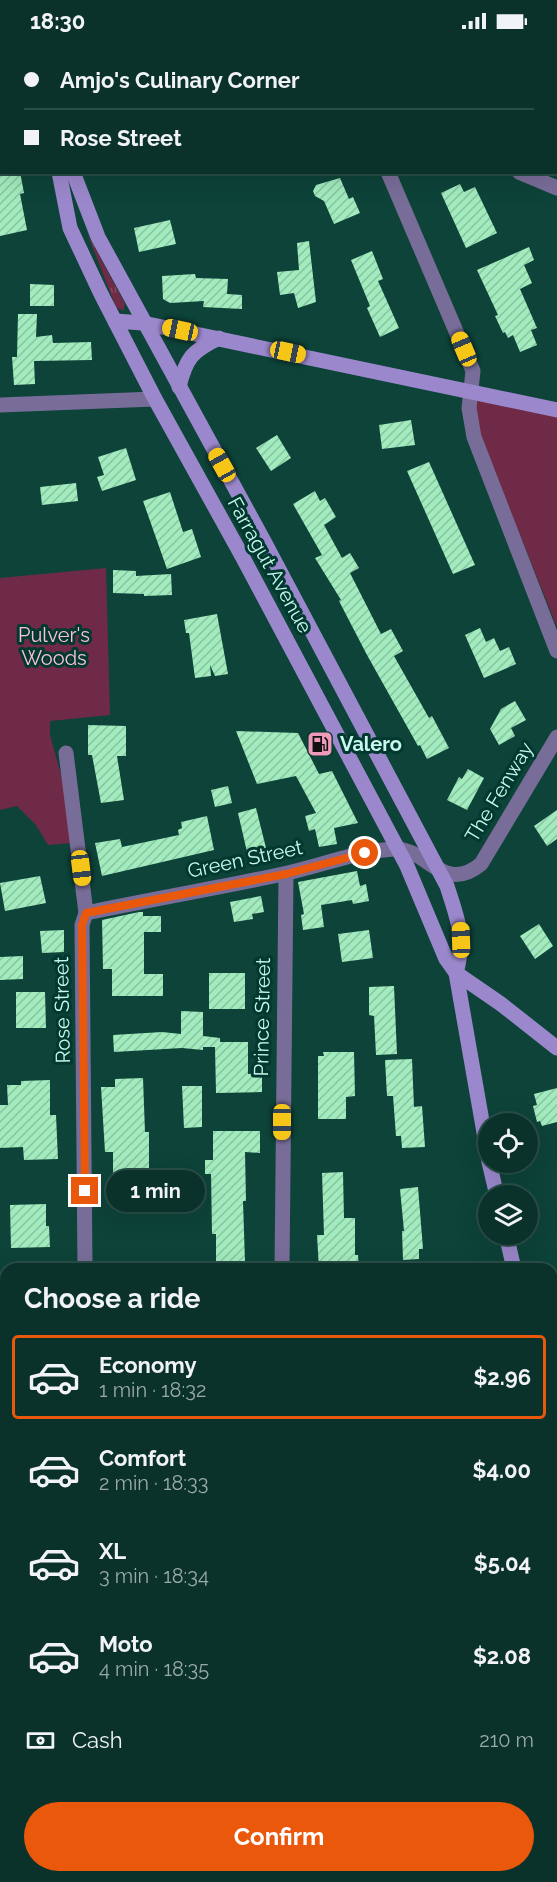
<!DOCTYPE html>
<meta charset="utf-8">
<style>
:root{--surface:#0a322b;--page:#183e37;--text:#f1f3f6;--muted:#99aaa9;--line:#2a4d47;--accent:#ea580c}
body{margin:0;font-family:Raleway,sans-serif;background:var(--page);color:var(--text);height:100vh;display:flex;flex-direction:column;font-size:22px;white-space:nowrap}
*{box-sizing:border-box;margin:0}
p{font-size:20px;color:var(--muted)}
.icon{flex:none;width:33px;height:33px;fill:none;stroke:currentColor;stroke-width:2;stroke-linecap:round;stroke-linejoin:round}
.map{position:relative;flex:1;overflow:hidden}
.details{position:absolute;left:0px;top:1221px;width:558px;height:620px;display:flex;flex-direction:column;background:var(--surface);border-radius:18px 18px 0 0;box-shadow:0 6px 24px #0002,0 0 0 2px var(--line)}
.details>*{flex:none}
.guide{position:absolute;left:0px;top:0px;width:558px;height:132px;box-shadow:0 6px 24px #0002,0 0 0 2px var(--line);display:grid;align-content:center;height:132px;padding:0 24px;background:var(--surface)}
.tools{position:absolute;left:478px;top:1071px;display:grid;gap:12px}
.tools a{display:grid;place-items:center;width:60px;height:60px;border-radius:50%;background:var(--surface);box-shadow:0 6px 24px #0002,0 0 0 2px var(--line);font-size:30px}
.end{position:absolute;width:27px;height:27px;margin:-14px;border:8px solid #ea580c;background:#fff;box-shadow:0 0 0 3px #fff}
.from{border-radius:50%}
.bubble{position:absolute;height:42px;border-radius:21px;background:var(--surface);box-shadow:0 6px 24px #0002,0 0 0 2px var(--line);font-size:20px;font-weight:700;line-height:42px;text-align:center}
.car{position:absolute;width:18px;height:36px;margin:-18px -9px;border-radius:8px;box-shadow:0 0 4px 2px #0007;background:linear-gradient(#f5c518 24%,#345 0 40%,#f5c518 0 76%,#345 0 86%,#f5c518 0)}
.guide b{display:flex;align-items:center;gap:21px;height:57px;font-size:22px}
.guide b+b{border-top:2px solid var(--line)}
.guide i{width:15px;height:15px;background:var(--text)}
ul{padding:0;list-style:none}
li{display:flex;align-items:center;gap:18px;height:84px;margin:0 12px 9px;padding:0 12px;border:3px solid transparent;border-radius:6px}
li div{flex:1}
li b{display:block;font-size:22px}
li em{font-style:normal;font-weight:700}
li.on{border-color:var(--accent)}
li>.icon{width:54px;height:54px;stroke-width:1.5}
h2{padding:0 24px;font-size:27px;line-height:72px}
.pay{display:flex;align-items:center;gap:15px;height:66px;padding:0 24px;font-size:22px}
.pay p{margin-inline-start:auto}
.cta{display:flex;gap:12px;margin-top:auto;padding:12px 24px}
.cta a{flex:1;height:69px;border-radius:36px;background:var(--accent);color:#fff;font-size:24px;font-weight:700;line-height:69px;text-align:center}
.status{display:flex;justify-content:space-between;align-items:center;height:42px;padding:0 30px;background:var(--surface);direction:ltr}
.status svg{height:16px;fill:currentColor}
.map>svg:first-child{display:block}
</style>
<div class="status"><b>18:30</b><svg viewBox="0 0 49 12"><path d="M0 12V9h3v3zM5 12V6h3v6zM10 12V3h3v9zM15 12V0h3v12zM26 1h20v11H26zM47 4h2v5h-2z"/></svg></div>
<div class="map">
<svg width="557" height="1840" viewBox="0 0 557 1840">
<defs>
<pattern id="grass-tufts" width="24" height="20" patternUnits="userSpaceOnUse" patternTransform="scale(1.5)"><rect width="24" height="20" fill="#6f2a47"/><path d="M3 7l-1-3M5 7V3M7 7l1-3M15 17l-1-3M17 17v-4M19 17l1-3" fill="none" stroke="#824a62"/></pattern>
<pattern id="building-hatch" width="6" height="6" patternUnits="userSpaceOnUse" patternTransform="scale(1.5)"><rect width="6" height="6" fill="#a2ebbe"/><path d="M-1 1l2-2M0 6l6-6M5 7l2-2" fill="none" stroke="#89c3a0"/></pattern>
</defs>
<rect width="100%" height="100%" fill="#0d4339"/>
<path fill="url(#grass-tufts)" d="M87,191L125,262L123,269L116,265Z"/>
<g fill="#6f2a47">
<path d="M470,348L557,368V585L469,366Z"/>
<path d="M106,526L110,673L50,679V693L65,747L71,801L48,803L36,783L17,764L0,768V536Z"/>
<path d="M83,1835L236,1834L238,1840H83Z"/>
</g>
<g fill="url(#building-hatch)">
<path d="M0,130H20L24,151L20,152L27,188L0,194Z"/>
<path d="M340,136L349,157L353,155L360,171L334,182L324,159L315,154L313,149L316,143Z"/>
<path d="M460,142L464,150L475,145L497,191L466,206L441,151Z"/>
<path d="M170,178L176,202L139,210L134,186Z"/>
<path d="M309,199L316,260L298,266L294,251L280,253L277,230L299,228L297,201Z"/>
<path d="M529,205L534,218L524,223L532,241L520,247L537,286L531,288L537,303L520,310L513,293L508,296L505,290L503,291L495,274L498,273L477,228Z"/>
<path d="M372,209L383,237L378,239L399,286L380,295L367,266L370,264L351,218Z"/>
<path d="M195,232L196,236L228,237L227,252L242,253V267L203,265L204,259L170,261L163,257L162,234Z"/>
<path d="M30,242L54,243V264H30Z"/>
<path d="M18,272H37L36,295L52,293L53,301L91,300L92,318L34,319L35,342L14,343L12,315H17Z"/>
<path d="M411,378L415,403L382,407L379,383Z"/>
<path d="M277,393L291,416L271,429L256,406Z"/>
<path d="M126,406L136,438L102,449L97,435L104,433L98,415Z"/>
<path d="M429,420L475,523L453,532L407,429Z"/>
<path d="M76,441L78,459L42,463L40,445Z"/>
<path d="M315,449L320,459L325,456L336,475L324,483L342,516L350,511L359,526L350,531L381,592L391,587L403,609L394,614L429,676L432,674L449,706L427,717L420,703L418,704L367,613L339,559L341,558L315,516L322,513L293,462Z"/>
<path d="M170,450L183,490L192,487L201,515L167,527L143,459Z"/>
<path d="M113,528L136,529V534L171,532L172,553L144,554V552L113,551Z"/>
<path d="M217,572L228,632L215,634L210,623L211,634L195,636L189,591H186L184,578Z"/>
<path d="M480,586L486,600L494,596L500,609L509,605L516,622L484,636L465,593Z"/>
<path d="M515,659L526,678L511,686L515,694L499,703L490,687L501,667Z"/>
<path d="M88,683L126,684V714H117L124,758L101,761L92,713H88Z"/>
<path d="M236,689L298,691L319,732L332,729L358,781L334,786L337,802L319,805L315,787L309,789L305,774L316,771L296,734L257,742Z"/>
<path d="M468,727L484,736L467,768L447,758L459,735L462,737Z"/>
<path d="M228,744L232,761L215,765L211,748Z"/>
<path d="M256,766L269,818L250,823L238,771Z"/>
<path d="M557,768V797L547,804L534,784Z"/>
<path d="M207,774L214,808L102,834L95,801L120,797L122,805L179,793L178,788L182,786L181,780Z"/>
<path d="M357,829L360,844L366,842L369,859L353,862L352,858L321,863L324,885L303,888L301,873L304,872L298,840Z"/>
<path d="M40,834L46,861L5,869L0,841Z"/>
<path d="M261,854L264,870L252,872L253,877L234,880L230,860Z"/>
<path d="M139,870H143V874H161V890H144V932H163V954H112V927H103L102,878Z"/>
<path d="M539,882L553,904L535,917L520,894Z"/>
<path d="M64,888V910L42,911L40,889Z"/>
<path d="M369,888L373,916L342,920L338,892Z"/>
<path d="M23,914V937L0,938V915Z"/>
<rect x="209" y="931" width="36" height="36"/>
<path d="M394,944L397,1012L376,1013L374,974L369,973V945Z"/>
<path d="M16,950H45L46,986H16Z"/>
<path d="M181,969L203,970V994L220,996V1000H248V1032L262,1031V1050L216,1051L215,1005H203V1008L182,1006L114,1010L113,993L162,990L181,992Z"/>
<path d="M323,1010H354L355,1054L346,1055V1077H318V1014H324Z"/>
<path d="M412,1017L414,1065L422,1064L425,1105L402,1106L401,1094H396L393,1054H387L385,1018Z"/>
<path d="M143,1036L145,1090H149V1150L117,1151V1138H113V1110H105L101,1045H115V1037Z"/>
<path d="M50,1038V1073H56L58,1117L24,1118L23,1105L0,1106V1063H8L7,1043H21V1039Z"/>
<path d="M182,1044H202V1085L184,1086Z"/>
<path d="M557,1046V1080L542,1084L540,1079L537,1080L533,1064L537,1063L534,1052Z"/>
<path d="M213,1089H260V1111L245,1110L246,1159H243L245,1220H216V1192H212L211,1132H205V1118H213Z"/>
<path d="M343,1130L344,1176H355V1213H358L359,1227H319L317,1193H324L322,1131Z"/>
<path d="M418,1145L423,1207H419V1217L403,1218L402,1189H404L400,1147Z"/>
<path d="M46,1162V1184H49L50,1205L11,1206L10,1163Z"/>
</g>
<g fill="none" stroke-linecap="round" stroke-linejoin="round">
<g stroke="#786d98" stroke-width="15">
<path d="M325,0L326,2"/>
<path d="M0,104L2,103"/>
<path d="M388,130L473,329L469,366L474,395L557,609"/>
<path d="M519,130L557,146"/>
<path d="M0,363L155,357"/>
<path d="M66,711L86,871L82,883L85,1227"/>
<path d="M86,871C152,857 218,846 283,832C320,824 357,809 394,807C428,806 443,853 481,822L557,695"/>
<path d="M282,1227L286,832"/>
</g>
<g stroke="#9b88cc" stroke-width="15">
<path d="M38,0V2"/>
<path d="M59,130L70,186L101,252L155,357L242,514L407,824L446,917L456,931L501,962L557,1006"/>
<path d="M73,130L98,195L265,501L447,844C458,879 466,895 456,931L489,1119"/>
<path d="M115,279L143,281L557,368"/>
<path d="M179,345C186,316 192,309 219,296"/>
<path d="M489,1120L497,1154"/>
<path d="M506,1192L514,1227"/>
<path d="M0,1327L6,1328"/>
<path d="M552,1382L557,1408"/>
<path d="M555,1840L557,1772"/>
</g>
</g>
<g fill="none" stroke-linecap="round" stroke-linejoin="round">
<path stroke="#ea580c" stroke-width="8" d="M85,1149L82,883L86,871L286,832L365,811"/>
</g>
<defs>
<g id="fuel-square" transform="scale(1.35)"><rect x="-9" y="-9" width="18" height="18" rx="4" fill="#ef9ab9" stroke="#00392f"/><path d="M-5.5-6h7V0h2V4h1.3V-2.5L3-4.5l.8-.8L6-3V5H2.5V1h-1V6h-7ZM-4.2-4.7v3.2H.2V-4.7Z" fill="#111"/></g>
</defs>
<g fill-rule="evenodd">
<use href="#fuel-square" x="320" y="702"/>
</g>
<g text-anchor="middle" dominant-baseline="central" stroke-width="6" stroke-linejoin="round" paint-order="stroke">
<g font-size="20" fill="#cbf8ec" stroke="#00392f">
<text transform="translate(270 523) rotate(61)">Farragut Avenue</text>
<text transform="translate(499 750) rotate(-59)">The Fenway</text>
<text transform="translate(245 817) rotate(-12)">Green Street</text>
<text transform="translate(62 968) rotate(-91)">Rose Street</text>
<text transform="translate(262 975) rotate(-89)">Prince Street</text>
</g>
<g font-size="20" fill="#fcc1d5" stroke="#00392f">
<text x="54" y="593">Pulver's<tspan x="54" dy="23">Woods</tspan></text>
</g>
<g font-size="20" font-weight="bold" fill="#cbf8ec" stroke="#00392f" text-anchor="start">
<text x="340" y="702">Valero</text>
</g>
</g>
</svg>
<div class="tools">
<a><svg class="icon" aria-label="locate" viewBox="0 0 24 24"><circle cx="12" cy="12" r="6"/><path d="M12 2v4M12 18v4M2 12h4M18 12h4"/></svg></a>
<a><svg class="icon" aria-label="layers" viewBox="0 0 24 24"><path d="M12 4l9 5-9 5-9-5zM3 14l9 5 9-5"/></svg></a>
</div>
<i class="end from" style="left:365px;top:811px"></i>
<i class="end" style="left:85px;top:1149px"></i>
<div class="bubble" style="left:106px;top:1128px;width:99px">1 min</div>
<i class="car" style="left:180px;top:288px;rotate:282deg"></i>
<i class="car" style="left:464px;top:307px;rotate:337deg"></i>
<i class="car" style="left:288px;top:310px;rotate:102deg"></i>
<i class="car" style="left:222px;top:423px;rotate:331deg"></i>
<i class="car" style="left:81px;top:826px;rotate:173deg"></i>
<i class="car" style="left:461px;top:898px;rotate:358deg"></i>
<i class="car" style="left:282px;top:1080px;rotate:180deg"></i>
<div class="guide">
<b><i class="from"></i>Amjo's Culinary Corner</b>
<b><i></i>Rose Street</b>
</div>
<section class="details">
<h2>Choose a ride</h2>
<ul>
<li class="on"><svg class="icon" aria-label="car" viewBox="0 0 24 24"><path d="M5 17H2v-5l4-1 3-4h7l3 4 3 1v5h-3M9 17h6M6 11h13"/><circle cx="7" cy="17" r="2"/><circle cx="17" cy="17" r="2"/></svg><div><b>Economy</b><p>1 min · 18:32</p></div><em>$2.96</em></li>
<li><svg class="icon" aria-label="car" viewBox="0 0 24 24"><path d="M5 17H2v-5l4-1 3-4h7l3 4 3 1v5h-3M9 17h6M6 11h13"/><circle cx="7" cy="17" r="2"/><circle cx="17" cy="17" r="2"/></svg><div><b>Comfort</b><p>2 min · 18:33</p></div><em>$4.00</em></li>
<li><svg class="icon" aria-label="car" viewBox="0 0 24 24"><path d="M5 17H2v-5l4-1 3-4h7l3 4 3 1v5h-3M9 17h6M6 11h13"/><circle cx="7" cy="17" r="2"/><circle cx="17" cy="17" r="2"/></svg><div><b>XL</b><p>3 min · 18:34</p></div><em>$5.04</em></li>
<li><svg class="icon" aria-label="car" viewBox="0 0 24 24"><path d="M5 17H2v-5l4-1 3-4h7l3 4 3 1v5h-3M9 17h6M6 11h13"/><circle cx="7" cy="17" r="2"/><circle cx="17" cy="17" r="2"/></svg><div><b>Moto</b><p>4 min · 18:35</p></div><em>$2.08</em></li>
</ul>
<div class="pay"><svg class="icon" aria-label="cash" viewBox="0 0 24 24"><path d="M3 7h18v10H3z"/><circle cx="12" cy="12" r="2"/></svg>Cash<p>210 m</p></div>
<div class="cta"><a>Confirm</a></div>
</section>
</div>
